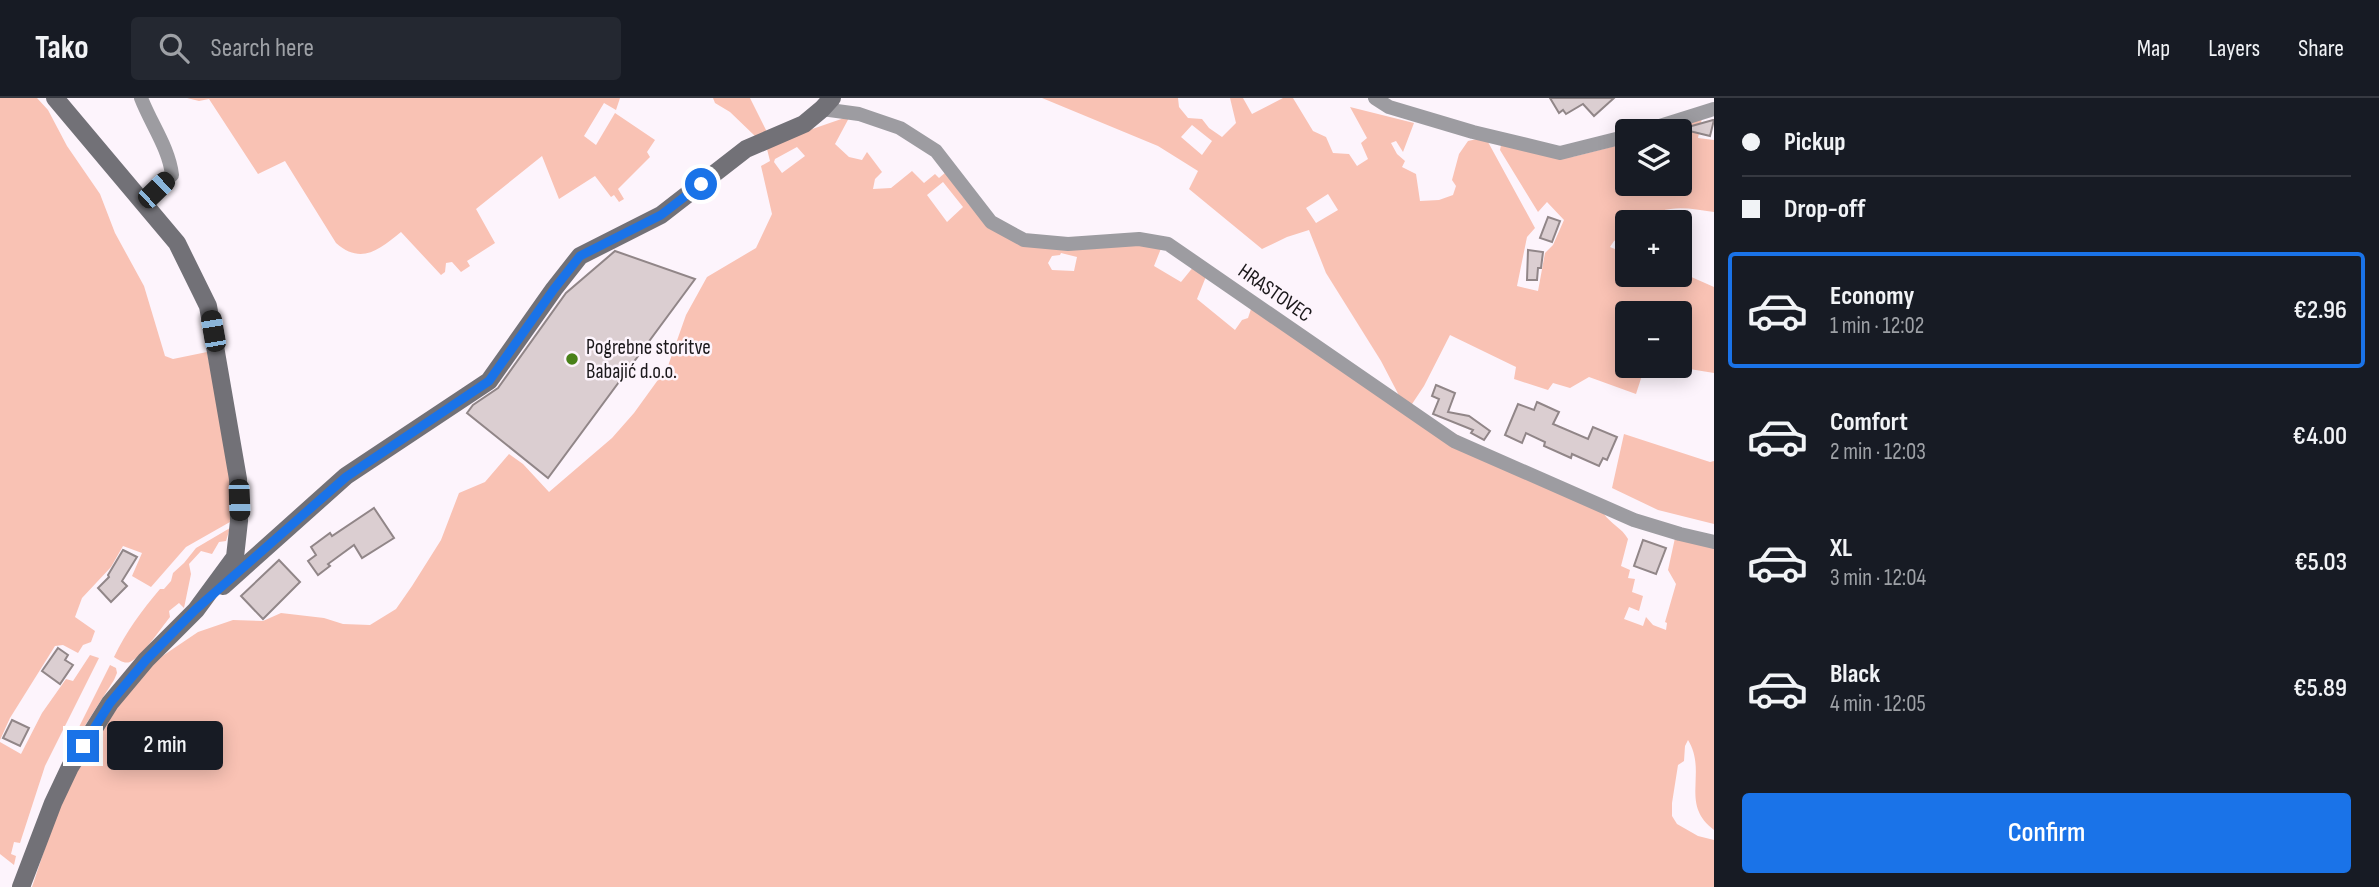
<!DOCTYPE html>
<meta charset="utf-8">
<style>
:root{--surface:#171b24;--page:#242831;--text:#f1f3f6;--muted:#9ea1a6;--line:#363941;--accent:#1a73e8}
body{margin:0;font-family:"Sofia Sans Condensed",sans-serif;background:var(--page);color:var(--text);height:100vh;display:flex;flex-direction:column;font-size:26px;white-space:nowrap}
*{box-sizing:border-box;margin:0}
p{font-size:23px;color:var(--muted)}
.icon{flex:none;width:38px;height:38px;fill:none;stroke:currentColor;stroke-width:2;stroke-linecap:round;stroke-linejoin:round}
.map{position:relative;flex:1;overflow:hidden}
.side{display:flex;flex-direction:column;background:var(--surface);width:665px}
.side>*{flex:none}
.top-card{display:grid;align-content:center;height:154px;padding:0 28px;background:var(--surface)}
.fabs{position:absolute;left:1615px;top:21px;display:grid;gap:14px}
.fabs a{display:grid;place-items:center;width:77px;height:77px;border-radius:7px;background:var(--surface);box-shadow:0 4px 18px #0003;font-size:35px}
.end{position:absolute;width:32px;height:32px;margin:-16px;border:9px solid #1a73e8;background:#fff;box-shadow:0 0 0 4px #fff}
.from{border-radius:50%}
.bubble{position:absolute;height:49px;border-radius:7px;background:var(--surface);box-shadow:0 4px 18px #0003;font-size:23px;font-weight:600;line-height:49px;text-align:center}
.car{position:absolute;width:21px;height:42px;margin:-21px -10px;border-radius:9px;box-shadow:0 0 5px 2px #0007;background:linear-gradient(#222 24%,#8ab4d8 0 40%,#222 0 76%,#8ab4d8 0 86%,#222 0)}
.top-card b{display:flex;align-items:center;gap:24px;height:66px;font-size:26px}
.top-card b+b{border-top:2px solid var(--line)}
.top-card i{width:18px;height:18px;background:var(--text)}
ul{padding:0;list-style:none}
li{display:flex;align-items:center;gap:21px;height:116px;margin:0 14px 10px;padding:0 14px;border:4px solid transparent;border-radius:7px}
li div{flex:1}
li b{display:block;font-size:26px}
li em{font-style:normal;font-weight:600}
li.current{border-color:var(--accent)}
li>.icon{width:63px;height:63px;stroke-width:1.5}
.cta{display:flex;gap:14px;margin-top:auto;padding:14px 28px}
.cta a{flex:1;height:80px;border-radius:7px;background:var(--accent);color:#fff;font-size:28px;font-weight:600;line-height:80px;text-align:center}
header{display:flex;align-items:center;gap:42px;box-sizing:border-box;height:98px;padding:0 35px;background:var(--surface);border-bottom:2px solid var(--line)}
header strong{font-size:33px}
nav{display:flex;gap:38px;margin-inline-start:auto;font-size:24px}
.search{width:490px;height:63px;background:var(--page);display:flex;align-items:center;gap:18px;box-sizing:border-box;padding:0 24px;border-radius:7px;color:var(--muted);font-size:26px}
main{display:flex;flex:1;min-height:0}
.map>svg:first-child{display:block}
</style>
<header>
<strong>Tako</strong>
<div class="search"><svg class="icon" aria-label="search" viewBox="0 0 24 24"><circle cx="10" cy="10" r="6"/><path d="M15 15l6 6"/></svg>Search here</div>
<nav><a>Map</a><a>Layers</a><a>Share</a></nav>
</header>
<main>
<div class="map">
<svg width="1714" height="789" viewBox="0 0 1714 789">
<rect width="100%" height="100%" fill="#fdf4fc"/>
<g fill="#f9c2b4" fill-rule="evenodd">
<path d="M0,0H37L48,12L67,48L100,96L115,135L144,188L165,258L173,261L207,254L231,375L230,424L186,449L151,489L132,478L142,455L123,448L111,469L82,500L75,519L95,533L91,544L83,547L78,555L63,547L55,548L10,620L0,642Z"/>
<path d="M187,0H620L616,12L604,5L584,38L596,47L615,15L655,42L647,54L650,59L618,91L624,101L619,104L614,97L611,99L595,78L559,101L542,58L476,111L495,145L467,163L470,168L461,174L452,164L446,165L445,174L441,177L401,134C379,152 361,167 336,145L285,63L258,76L209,1L199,3Z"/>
<path d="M713,0H750L767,34L756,39L730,14L715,5Z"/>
<path d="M1042,0H1178L1179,9L1188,20L1202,21L1209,30L1222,39L1236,25L1230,0H1243L1252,16L1283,0H1293L1313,33L1326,39L1333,55L1349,56L1357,68L1368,61L1361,45L1367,40L1350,9L1414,25L1403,54L1396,43L1391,45L1397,56L1405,63L1402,69L1416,76L1420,103L1439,102L1453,97L1456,88L1452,82L1459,56L1468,43L1477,41L1488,44L1535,130L1527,139L1517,188L1538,193L1545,155L1553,147L1564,122L1547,104L1538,114L1500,52L1501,47L1572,59L1627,45L1628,86H1680V56L1688,25L1702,20L1698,40L1714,42V114C1687,110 1664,105 1642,124H1628L1627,136L1614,143L1610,149L1627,156L1628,177H1680V174L1714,189V275L1671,268H1680V215H1628V268H1645L1636,296L1589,279L1570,290L1553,285L1548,292L1514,281L1516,269L1450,237L1424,288L1410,309H1405L1381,263L1326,175L1309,132L1287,139L1262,151L1189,91L1198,73L1158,48ZM1192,27L1212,43L1202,57L1181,39ZM1328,96L1338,112L1316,125L1306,110Z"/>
<path d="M850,18L835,46L849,59L862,62L867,54L882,74L875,81L873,91L891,90L912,73L924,85L935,76L939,80L946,74C966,105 985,132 1020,144L1149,145L1162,148L1154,168L1181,184L1194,168L1207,176L1197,201L1235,232L1242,222L1248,220L1252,208L1372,291L1604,416C1611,426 1622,430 1628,441L1621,468L1630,472L1628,480L1635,481L1632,494L1643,498L1639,513L1629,509L1624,521L1643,528L1646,519L1653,527L1666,532L1667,525L1665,524L1676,486L1668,472L1675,440L1714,448V732C1679,706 1708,675 1688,642L1685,648L1684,663L1678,667L1672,705V718L1677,726L1698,738L1714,742V789H32L53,726L72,678L113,611L155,563L198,534L233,522L263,523L281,515L324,520L343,526L370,527L396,511L412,488L441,442L459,395L485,384L509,356L523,366L549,394L612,340L634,315L668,268L686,217L707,179L756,150L772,116L761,68L770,63L766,47ZM797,49L805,58L782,75L774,64L775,61ZM943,84L963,109L947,124L927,97ZM1061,155L1077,159L1074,173L1052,172L1048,165L1052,158L1060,157Z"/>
<path d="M1624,336L1710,364L1714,363V426L1658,412L1612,390Z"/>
<path d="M230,430L226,443L219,444L212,456L201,453L189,466L191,476L184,510L179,505L169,513L170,519C161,530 142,559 130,564C124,566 119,562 114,559C126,534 142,512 160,491H164L171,483L173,475L184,465L196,450Z"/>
<path d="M90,557L99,560L45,668L20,745L14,744L11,756L16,758L14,767L0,756V644L21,656L42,615L66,581L73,583Z"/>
<path d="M110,567L116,570L117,575L114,582L79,637L77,633Z"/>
</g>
<g fill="#dbced1" stroke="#918688" stroke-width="2">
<path d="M1550,0H1614L1594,18L1583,6L1566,16L1563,12L1559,15Z"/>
<path d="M1714,22L1710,38L1681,31L1713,22Z"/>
<path d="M1548,119L1560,123L1552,144L1540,140Z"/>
<path d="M1528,152L1543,154L1541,170H1538L1537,182H1527Z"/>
<path d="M615,153L695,181L548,380L467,315L473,307L498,290L566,195Z"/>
<path d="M1436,287L1455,295L1448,314L1469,318L1490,333L1484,342L1471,335L1473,332L1433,316L1439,301L1432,298Z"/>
<path d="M1537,304L1559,314L1553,326L1588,341L1593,329L1617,339L1607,362L1603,360L1599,368L1572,356L1571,360L1544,348L1545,344L1526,335L1522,345L1505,337L1518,306L1534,312Z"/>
<path d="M374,410L394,440L362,460L354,447L328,466L330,468L318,477L308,463L316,457L311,449L330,435L332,438Z"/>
<path d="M1643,442L1666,450L1656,476L1634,468Z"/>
<path d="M123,452L137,459L122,483L127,488L111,504L98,490L109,479L108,477Z"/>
<path d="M279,462L300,484L263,521L241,498Z"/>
<path d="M58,550L68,557L65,562L73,567L60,586L42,573Z"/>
<path d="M12,622L29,630L20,648L3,640Z"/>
</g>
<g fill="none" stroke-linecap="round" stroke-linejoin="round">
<g stroke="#9d9ca1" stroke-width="14">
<path d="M141,0C151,26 169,50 172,77L156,92L142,102"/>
<path d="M1375,0L1389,9L1473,34L1560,55L1628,38"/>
<path d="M822,11L859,16L900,30L936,53L991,124L1024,142L1068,146L1139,141L1168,146L1454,343L1634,422L1680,436L1714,444"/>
<path d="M1644,33L1714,11"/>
</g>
<g stroke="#727177" stroke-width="18">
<path d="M223,488L346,378L489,283L554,191L580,158L661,117L746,51L804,26L822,11L832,0"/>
<path d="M21,789L53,705L70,669L110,605L146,562L196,512L235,459L239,423L238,381L208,208L177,145L55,0"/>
</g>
</g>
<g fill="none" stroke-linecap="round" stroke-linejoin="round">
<path stroke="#1a73e8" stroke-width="9" d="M83,648L110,605L146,562L195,512L346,379L489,283L554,191L580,158L661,117L701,86"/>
</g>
<circle fill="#498119" stroke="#fdf4fc" stroke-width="2.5" cx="572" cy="261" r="7"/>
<g text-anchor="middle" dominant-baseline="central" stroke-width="5" stroke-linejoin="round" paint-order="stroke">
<g font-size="21" fill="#1b181b" stroke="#fdf4fc">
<text transform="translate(1275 195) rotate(35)">HRASTOVEC</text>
</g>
<g font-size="21" fill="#1b181b" stroke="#fdf4fc" text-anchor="start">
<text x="586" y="249">Pogrebne storitve<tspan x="586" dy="24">Babajić d.o.o.</tspan></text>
</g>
</g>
</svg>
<div class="fabs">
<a><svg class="icon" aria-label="layers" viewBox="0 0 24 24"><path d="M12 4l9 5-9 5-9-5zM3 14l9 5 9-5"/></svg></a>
<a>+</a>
<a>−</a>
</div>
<i class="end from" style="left:701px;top:86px"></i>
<i class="end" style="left:83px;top:648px"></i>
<div class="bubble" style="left:107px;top:623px;width:116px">2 min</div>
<i class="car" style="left:156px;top:92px;rotate:46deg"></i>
<i class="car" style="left:213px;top:233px;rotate:350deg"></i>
<i class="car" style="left:239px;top:402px;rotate:178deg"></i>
</div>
<section class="side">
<div class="top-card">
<b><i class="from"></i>Pickup</b>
<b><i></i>Drop-off</b>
</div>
<ul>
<li class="current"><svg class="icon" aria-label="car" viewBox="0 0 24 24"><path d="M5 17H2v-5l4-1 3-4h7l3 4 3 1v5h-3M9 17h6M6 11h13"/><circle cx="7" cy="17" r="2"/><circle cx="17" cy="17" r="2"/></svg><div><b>Economy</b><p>1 min · 12:02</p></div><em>€2.96</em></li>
<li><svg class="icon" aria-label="car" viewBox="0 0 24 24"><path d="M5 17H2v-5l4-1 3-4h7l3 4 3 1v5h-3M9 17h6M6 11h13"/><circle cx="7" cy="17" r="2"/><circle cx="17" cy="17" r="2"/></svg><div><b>Comfort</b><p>2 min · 12:03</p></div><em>€4.00</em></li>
<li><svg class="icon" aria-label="car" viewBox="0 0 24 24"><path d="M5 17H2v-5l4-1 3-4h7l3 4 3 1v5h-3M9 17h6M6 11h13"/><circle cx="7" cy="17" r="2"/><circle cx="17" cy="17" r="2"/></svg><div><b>XL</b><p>3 min · 12:04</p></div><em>€5.03</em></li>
<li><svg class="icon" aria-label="car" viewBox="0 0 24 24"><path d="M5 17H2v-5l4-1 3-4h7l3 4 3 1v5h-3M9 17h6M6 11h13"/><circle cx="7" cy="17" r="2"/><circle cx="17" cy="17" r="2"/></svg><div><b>Black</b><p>4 min · 12:05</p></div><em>€5.89</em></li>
</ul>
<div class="cta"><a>Confirm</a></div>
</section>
</main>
